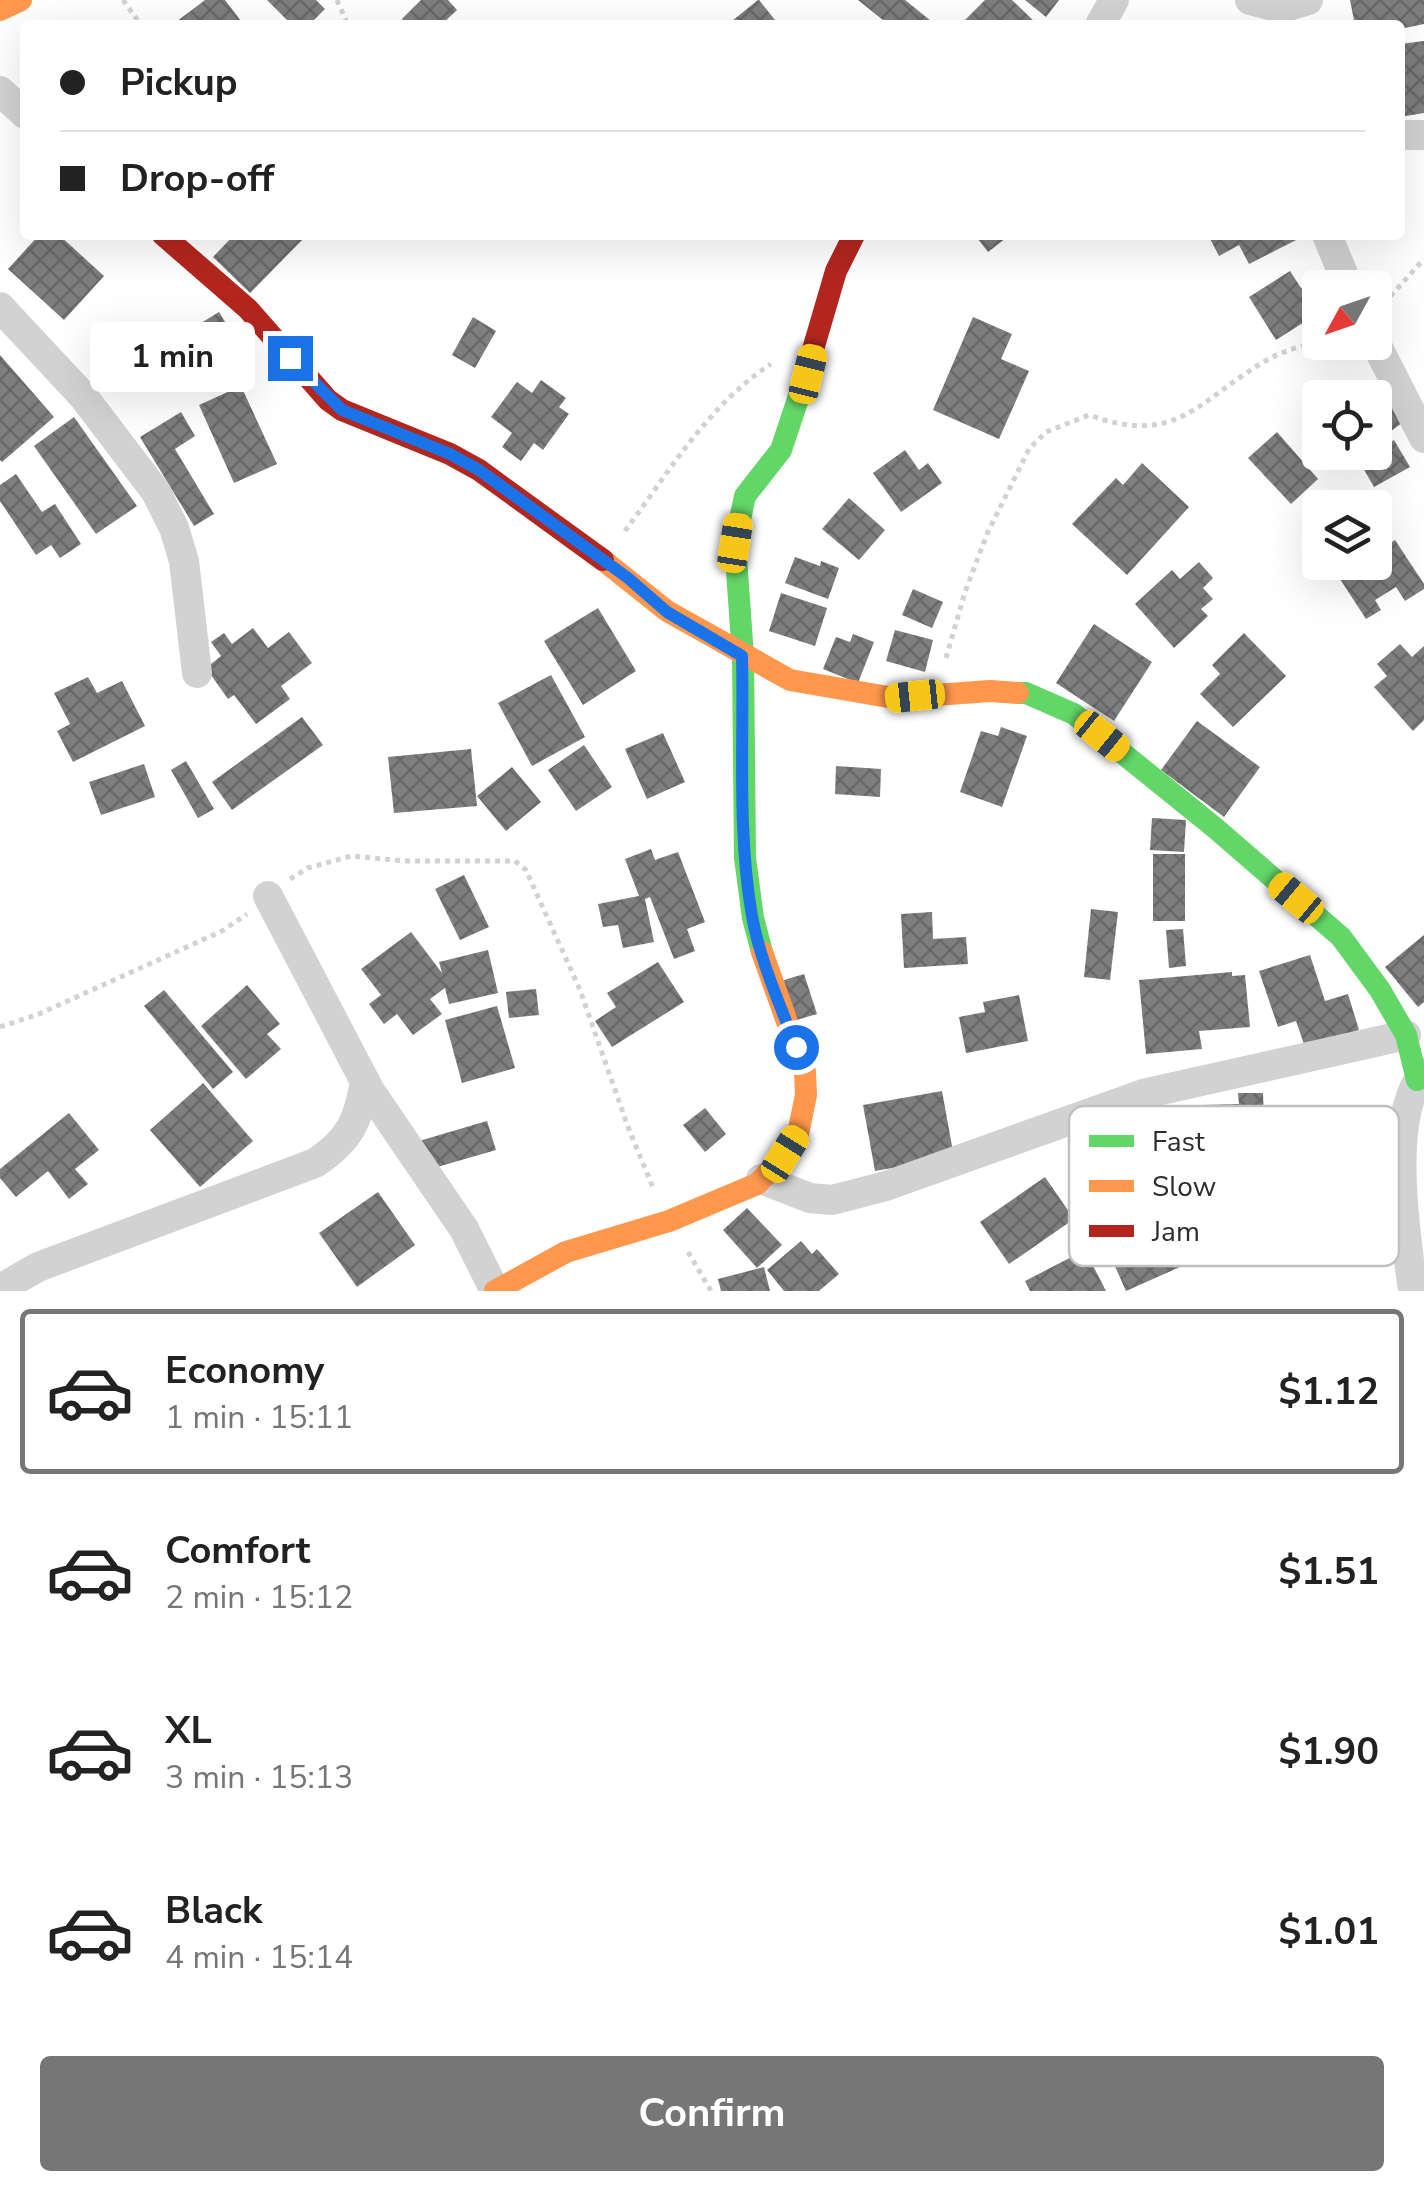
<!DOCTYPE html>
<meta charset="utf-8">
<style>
:root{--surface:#fff;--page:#f6f6f6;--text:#222;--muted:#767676;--line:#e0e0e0;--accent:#767676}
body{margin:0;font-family:"Nunito Sans",sans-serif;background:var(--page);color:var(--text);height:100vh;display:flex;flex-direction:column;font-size:38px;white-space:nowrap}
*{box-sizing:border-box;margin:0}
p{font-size:32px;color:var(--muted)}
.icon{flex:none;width:55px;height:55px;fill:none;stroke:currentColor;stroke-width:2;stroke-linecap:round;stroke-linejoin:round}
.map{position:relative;height:1291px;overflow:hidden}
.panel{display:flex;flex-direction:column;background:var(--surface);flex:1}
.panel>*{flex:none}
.banner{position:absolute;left:20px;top:20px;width:1385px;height:220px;border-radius:10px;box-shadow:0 10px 40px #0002;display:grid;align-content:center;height:220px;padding:0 40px;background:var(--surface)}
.needle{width:65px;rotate:230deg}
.buttons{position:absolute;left:1302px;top:270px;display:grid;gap:20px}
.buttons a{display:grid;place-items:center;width:90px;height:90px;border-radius:10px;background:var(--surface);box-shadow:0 10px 40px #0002;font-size:50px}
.end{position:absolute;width:45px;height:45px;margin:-22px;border:12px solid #1a73e8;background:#fff;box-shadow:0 0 0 5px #fff}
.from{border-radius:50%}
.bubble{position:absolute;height:70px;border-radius:10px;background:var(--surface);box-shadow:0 10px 40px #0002;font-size:32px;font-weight:700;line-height:70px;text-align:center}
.car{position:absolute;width:30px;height:60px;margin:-30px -15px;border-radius:12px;box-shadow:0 0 8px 2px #0007;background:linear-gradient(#f5c518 24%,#345 0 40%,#f5c518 0 76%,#345 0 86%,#f5c518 0)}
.banner b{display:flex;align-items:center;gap:35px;height:95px;font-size:38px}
.banner b+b{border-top:2px solid var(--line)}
.banner i{width:25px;height:25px;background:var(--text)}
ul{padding:18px 0 0;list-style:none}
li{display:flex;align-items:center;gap:30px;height:165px;margin:0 20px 15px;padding:0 20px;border:5px solid transparent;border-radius:10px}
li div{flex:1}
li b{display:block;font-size:38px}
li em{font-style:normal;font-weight:700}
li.current{border-color:var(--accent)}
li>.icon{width:90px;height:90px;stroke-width:1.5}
.button{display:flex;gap:20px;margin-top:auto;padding:20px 40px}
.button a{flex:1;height:115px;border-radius:10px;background:var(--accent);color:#fff;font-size:40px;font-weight:700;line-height:115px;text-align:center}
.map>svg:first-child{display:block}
</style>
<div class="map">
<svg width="1424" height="1291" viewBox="0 0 1424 1291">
<defs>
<pattern id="building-cross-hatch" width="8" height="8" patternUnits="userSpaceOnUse" patternTransform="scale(2.5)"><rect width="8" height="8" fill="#7e7e7e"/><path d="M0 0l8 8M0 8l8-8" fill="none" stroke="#686868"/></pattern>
</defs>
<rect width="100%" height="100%" fill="#fff"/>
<g fill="url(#building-cross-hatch)">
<path d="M205,0H225L244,25H172Z"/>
<path d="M267,0H316L325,9L309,25H292Z"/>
<path d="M421,0H448L457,10L441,25H407L402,19Z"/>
<path d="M759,0L779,25H727L758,0Z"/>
<path d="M858,0H905L936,25H889Z"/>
<path d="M985,0H1012L1038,25H960Z"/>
<path d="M1025,0H1059L1046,17Z"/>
<path d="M1350,0H1424V24L1400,29V25H1355Z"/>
<path d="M1424,41V113L1400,117V44Z"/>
<path d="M39,235H59L104,276L64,320L8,269Z"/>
<path d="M234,235H307L250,293L213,257Z"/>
<path d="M975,235H1010L988,252Z"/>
<path d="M1208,235H1306L1249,264L1239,245L1219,256Z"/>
<path d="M1290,271L1301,288L1309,283L1320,301V312L1276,340L1249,297Z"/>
<path d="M219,312L240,346L203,368L183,334Z"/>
<path d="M473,317L496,331L475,368L452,355Z"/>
<path d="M973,317L1012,334L1001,359L1029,371L999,439L933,410Z"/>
<path d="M0,355L54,417L2,462L0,460Z"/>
<path d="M541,380L566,398L559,407L569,414L543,450L534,443L521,461L502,447L512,433L491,417L517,382L532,393Z"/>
<path d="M1359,383L1368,396L1382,386L1406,420L1375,443V398H1340Z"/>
<path d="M241,386L277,464L234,483L199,405Z"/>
<path d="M181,412L195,436L175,449L214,514L194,526L140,437Z"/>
<path d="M74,417L137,506L96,534L34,446Z"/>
<path d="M1277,432L1318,479L1291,504L1248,458Z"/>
<path d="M1394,440L1410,467L1374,487L1359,461Z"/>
<path d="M905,450L919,470L928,463L942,483L901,512L873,473Z"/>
<path d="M1142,463L1189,507L1127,575L1072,524L1116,478L1123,485Z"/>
<path d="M16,474L42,512L55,504L81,544L60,558L51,545L36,555L0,501V485Z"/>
<path d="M849,498L885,530L859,560L822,529Z"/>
<path d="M1395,540L1424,584V589L1405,601L1396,587L1375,600L1381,610L1366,619L1340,579L1365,562L1373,569L1380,565L1375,552Z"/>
<path d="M795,557L820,566L821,561L839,568L828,599L785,583Z"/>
<path d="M1199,562L1213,578L1203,588L1213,599L1201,609L1208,616L1174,648L1135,604L1172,570L1180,579Z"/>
<path d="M913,589L943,602L932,628L902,615Z"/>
<path d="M781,593L827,608L815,646L769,631Z"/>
<path d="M598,608L636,671L583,705L544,641Z"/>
<path d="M1094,624L1152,662L1114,721L1056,683Z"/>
<path d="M253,628L268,648L289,632L312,663L281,686L290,699L256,724L234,695L228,699L206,668L221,656L211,642L224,633L232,644Z"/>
<path d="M895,630L933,640L925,672L886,661Z"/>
<path d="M1244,633L1286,676L1233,727L1200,694L1220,674L1212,665Z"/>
<path d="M853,634L874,642L858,683L823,669L836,637L850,642Z"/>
<path d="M1400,644L1412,657L1424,646V720L1413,731L1374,687L1387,676L1377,664Z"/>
<path d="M551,675L585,737L532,766L498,703Z"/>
<path d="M88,677L97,693L122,681L145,726L73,762L57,731L70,724L54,693Z"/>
<path d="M302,717L323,745L232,810L212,782Z"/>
<path d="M1197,721L1260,767L1224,817L1161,770Z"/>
<path d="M1001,727L1027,736L1002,807L960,792L981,731L998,736Z"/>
<path d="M663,733L685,782L647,799L625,749Z"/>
<path d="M584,745L612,787L576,811L548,770Z"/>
<path d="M471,749L477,806L394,813L388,757Z"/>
<path d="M186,761L214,809L198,818L171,770Z"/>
<path d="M144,764L155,797L101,815L89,782Z"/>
<path d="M836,766L881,769L880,797L835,794Z"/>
<path d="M512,767L541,802L506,831L477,796Z"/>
<path d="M1152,818L1186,820L1184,852L1150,850Z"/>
<path d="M651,849L655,860L678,852L705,922L687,929L695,951L674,959L650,897L645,899L654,942L623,948L618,925L603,927L598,904L639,896L625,859Z"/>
<rect x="1153" y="854" width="32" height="67"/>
<path d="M464,875L489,927L460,940L435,889Z"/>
<path d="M1091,909L1118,912L1110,980L1084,977Z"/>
<path d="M932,912L933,939L966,937L968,964L904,968L901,914Z"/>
<path d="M1183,929L1186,966L1169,968L1166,930Z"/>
<path d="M411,932L442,973L439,962L488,950L498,993L449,1004L445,988L430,999L442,1014L413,1035L397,1014L384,1024L369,1004L381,995L361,969Z"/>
<path d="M1424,935V1002L1418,1007L1385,967Z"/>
<path d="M1310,955L1325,1001L1348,994L1359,1030L1305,1047L1296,1021L1278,1027L1259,971Z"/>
<path d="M658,962L684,1002L612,1047L595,1021L616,1007L607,993Z"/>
<path d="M1232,972V976L1245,975L1250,1027L1199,1031L1202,1049L1146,1054L1139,980Z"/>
<path d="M804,974L817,1014L793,1021L781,981Z"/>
<path d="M247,985L280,1024L267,1034L281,1049L246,1079L201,1026Z"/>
<path d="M536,989L539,1015L509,1018L506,992Z"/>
<path d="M164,990L233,1072L213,1089L144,1006Z"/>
<path d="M1019,995L1028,1041L966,1053L959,1017L985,1012L983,1002Z"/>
<path d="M497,1006L515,1068L462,1083L445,1020Z"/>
<path d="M203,1083L253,1141L200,1187L150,1130Z"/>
<path d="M942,1091L954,1157L875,1171L863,1105Z"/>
<path d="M1238,1093H1263L1265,1150L1203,1152L1202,1105L1239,1104Z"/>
<path d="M705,1108L726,1134L705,1152L683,1125Z"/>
<path d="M69,1113L99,1150L75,1169L88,1184L69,1199L48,1171L16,1197L0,1178V1169Z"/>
<path d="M487,1121L496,1150L427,1170L419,1141Z"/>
<path d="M1045,1177L1074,1219L1009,1264L980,1222Z"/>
<path d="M378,1192L415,1245L357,1287L319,1233Z"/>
<path d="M747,1208L782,1245L757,1268L723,1230Z"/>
<path d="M1169,1218L1189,1263L1126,1291L1106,1246Z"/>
<path d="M801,1241L812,1254L817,1249L839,1274L819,1291H784L767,1270Z"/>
<path d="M1085,1250L1106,1291H1030L1025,1281Z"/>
<path d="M764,1267L770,1291H721L718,1279Z"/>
</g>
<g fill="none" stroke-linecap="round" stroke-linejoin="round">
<g stroke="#d2d2d2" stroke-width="5" stroke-dasharray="5 5" stroke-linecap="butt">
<path d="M123,0L141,25"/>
<path d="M337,0L348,25"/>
<path d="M1377,311L1424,259"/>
<path d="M625,531C668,473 709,404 771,364"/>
<path d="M946,658L965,592L987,534L1029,449L1046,432L1089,415C1179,448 1199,398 1269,359C1285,350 1304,346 1320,340"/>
<path d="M290,879L308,868L351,856L405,861H515L526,870L580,990L628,1127L654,1190"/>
<path d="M0,1027L39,1014L222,931L247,914"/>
<path d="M688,1252L711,1291"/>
</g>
<g stroke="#d2d2d2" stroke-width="30">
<path d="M1250,0L1281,8L1308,0"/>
<path d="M1100,25L1114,0"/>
<path d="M0,91L25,114"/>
<path d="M1400,135H1424"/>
<path d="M1327,235L1349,288"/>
<path d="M0,307L83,396L156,492L174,528L184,561L197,673"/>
<path d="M1375,342L1424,438"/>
<path d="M268,896L370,1091L464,1229L495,1291"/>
<path d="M761,1179L810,1198L832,1200L886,1186L1143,1094L1406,1035"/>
<path d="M0,1289L38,1267L315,1163C350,1140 358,1121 365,1082"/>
<path d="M1413,1291C1406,1236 1386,1116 1424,1073"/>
</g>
<g stroke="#63d668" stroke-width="22">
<path d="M1018,693H1026L1074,714L1214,827L1341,937L1380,990L1406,1035L1417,1080"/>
<path d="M762,952L753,918L745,858L743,656L735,543L745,496L781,450L802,387"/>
</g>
<g stroke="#ff974d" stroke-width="22">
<path d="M0,10L21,0"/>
<path d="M603,560L667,611L790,680L894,698L990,691L1018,693"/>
<path d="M495,1291L566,1252L669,1221L757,1184L785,1155L798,1134L806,1095L805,1072L762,952"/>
</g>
<g stroke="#b3261e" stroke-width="22">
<path d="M163,235L248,309L328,400L342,410L450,454L479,470L603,560"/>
<path d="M802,387L836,271L854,235"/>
</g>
</g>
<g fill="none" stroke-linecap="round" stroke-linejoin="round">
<path stroke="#1a73e8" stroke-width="12" d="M290,358L342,410L450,454L479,470L628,578L667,612L742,656C744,742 737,831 752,916C760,961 780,1004 796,1047"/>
</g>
<rect x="1069" y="1106" width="330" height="160" rx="15" fill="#fff" stroke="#c0c0c0" stroke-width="2.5"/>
<rect x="1089" y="1135" width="45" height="12" fill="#63d668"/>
<rect x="1089" y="1180" width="45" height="12" fill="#ff974d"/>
<rect x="1089" y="1225" width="45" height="12" fill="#b3261e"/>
<g font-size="28" fill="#2d2d2d">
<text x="1152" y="1151">Fast</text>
<text x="1152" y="1196">Slow</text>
<text x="1152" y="1241">Jam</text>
</g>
</svg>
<div class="buttons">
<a><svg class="needle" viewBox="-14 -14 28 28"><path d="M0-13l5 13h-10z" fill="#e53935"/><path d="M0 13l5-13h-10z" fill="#767676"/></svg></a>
<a><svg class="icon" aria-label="locate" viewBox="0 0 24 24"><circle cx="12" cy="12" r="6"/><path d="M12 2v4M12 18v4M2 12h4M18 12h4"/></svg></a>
<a><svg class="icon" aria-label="layers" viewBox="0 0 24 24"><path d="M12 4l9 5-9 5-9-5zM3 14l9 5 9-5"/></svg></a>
</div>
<i class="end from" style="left:796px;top:1047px"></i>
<i class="end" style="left:290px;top:358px"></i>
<div class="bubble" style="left:90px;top:322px;width:165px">1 min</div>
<i class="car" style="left:808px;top:374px;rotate:14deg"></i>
<i class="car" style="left:735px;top:543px;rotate:9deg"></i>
<i class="car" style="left:915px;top:696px;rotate:264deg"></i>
<i class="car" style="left:1102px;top:736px;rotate:129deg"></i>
<i class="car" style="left:1296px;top:898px;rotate:310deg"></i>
<i class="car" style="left:785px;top:1154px;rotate:32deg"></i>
<div class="banner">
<b><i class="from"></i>Pickup</b>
<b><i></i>Drop-off</b>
</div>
</div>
<section class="panel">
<ul>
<li class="current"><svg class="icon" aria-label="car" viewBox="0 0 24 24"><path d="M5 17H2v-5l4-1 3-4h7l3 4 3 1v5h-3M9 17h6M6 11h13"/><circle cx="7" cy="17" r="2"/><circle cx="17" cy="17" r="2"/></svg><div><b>Economy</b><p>1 min · 15:11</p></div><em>$1.12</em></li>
<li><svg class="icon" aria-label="car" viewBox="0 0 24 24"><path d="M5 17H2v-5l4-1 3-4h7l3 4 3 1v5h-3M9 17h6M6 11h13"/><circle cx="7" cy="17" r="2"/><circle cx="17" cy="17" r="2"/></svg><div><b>Comfort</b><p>2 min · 15:12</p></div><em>$1.51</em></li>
<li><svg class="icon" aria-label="car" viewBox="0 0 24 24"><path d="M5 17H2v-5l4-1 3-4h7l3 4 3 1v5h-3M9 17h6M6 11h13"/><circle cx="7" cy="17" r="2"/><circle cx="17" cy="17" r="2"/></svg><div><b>XL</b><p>3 min · 15:13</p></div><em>$1.90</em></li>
<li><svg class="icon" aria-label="car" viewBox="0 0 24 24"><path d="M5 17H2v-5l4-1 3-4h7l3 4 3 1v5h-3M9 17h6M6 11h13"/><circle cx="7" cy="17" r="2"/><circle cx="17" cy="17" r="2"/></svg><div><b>Black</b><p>4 min · 15:14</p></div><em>$1.01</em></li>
</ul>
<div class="button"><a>Confirm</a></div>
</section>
